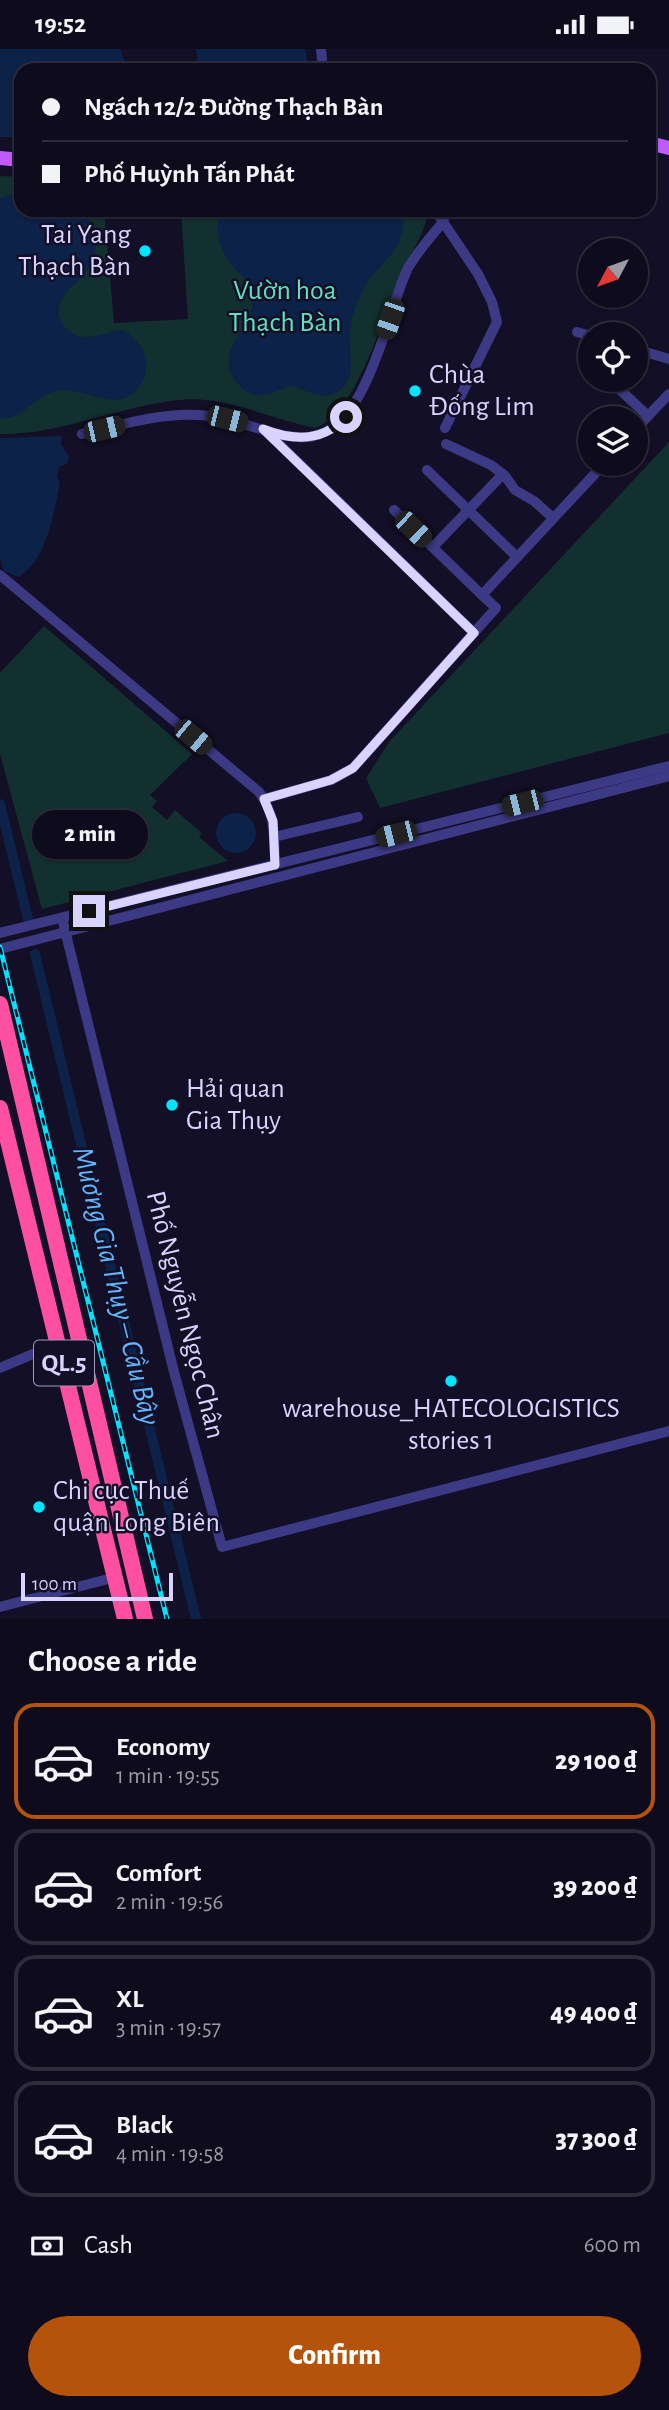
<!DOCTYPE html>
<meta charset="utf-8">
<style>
:root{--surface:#0e0b1c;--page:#171425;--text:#f1f3f6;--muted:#9b9ba3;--line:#2e2b3b;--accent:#b45309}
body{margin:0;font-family:"Alegreya Sans",sans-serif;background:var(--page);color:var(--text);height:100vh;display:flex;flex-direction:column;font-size:26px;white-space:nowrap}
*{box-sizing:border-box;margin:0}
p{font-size:23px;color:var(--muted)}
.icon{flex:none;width:38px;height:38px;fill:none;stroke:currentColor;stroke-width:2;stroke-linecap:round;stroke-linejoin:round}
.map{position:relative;height:1570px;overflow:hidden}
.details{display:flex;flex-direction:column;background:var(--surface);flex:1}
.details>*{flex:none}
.guide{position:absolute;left:14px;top:14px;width:642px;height:154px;border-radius:21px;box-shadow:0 2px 5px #0004,0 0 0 2px var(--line);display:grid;align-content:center;height:154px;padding:0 28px;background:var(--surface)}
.needle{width:46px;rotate:229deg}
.tools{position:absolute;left:578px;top:189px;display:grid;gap:14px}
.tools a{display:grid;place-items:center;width:70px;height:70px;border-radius:50%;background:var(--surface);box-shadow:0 2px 5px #0004,0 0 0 2px var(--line);font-size:35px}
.scale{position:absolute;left:21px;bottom:18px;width:152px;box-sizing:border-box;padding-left:7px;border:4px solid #d9d4ff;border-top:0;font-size:19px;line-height:24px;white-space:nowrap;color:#d9d4ff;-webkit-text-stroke:5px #130f26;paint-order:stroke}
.end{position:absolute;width:32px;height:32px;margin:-16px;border:9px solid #d9d4ff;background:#111;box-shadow:0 0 0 4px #111}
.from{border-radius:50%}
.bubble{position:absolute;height:49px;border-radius:24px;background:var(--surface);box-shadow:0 2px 5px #0004,0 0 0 2px var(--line);font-size:23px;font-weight:800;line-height:49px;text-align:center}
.car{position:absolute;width:21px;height:42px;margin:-21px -10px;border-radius:9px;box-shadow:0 0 5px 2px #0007;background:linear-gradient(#222 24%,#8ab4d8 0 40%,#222 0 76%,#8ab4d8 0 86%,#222 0)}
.guide b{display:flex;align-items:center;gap:24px;height:66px;font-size:26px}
.guide b+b{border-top:2px solid var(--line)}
.guide i{width:18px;height:18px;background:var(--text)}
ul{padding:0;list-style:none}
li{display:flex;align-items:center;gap:21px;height:116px;margin:0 14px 10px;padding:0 14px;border:4px solid var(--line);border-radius:21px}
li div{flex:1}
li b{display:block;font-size:26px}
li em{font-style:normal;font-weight:800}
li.active{border-color:var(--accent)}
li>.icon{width:63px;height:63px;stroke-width:1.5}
h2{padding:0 28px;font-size:32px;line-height:84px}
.pay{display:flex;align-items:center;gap:18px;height:77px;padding:0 28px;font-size:26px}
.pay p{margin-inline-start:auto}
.action{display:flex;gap:14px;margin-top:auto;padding:14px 28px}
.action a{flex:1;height:80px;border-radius:42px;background:var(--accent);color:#fff;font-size:28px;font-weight:800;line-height:80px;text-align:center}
.status{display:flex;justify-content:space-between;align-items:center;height:49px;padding:0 35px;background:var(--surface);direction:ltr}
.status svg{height:19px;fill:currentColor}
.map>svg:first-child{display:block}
</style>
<div class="status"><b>19:52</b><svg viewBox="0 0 49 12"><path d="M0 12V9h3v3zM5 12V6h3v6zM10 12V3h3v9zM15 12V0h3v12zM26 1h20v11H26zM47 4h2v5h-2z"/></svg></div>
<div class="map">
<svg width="669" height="1570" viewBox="0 0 669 1570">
<rect width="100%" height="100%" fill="#130f26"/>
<g fill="#12302f">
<path d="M0,127L21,128V161H104L114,274L188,270L181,161H425L427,169C421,192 406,211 398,233C383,269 355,367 315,379C270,370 225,346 179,351C119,357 61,386 0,385Z"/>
<path d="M669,393V684L380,759L366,729L389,693Z"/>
<path d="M44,577L192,705L150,746L157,752L152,758L167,771L175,761L202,784L199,788L228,812L42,860L0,705V624Z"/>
</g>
<g fill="#0c2248">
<path d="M0,0H120L128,21H21V88H0Z"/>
<path d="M196,0H305L309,21H199Z"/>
<path d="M21,143V161H85C99,180 100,207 84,226C77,234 67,240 62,250C52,267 66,288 86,288C98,288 110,282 123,281C131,285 141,295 144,304C148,315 147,324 141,335C120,369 86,336 57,342C34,346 26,369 0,370V149Z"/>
<path d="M219,161H403C407,198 389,205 369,231C359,246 352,264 350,282C347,300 358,324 342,339C322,356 311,341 291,337C271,343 256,356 238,335C207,299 263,276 251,242C248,231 239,224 232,216C219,202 215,180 219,161Z"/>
<path d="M62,387L61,395L69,408L67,415L59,418L57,427L60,435C53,465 47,512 18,528L4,522L0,511V389Z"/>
<circle cx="236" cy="784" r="20"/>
</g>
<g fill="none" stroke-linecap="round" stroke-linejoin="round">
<g stroke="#0c2248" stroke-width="10">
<path d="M0,755L28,870"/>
<path d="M35,905L196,1570"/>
</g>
<g stroke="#3d3a85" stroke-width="10">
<path d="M321,0L323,21"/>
<path d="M435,161L478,225L492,253L497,273L445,379"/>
<path d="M577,283L590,287"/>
<path d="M635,300L669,310"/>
<path d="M613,331L616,337L648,367L635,381"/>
<path d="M648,367L669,345"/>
<path d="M268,384L474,584"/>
<path d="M82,385C120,376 159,364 198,366C265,369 317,427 361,343C373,320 382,294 390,269C396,252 400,235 408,219C418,202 431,187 444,172"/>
<path d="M446,395L491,416L505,427L515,441L534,452L553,469"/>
<path d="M427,421L517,508"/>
<path d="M394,461L482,546L604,415"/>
<path d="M433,498L503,425"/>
<path d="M0,526L259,743C276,765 274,789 275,816"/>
<path d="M264,750L331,731L353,719L496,559L482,546"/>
<path d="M274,788L358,768"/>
<path d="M62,869L174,1323L222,1498L669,1382"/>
<path d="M0,884L669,717"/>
<path d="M0,900L669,727"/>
<path d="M0,1319L59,1294"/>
<path d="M0,1558L116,1528"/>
</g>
<g stroke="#c25bff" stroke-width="14">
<path d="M649,94L669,99"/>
<path d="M0,109L21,111"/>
</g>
<g stroke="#ff4fa3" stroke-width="16">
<path d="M0,955L145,1570"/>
<path d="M0,1059L125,1570"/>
</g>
<g stroke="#00e5ff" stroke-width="5">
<path id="rail" d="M0,898L167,1570"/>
</g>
<use href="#rail" stroke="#130f26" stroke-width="2.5" stroke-dasharray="8" stroke-linecap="butt"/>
</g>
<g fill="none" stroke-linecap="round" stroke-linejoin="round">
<path stroke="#d9d4ff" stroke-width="9" d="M89,862L275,816L273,772L264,750L331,731L353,719L474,584L263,380C293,392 323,393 346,368"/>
</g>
<g fill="#00e5ff" stroke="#130f26" stroke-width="2.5">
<circle cx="145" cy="202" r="7"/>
<circle cx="415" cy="342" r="7"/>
<circle cx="172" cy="1056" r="7"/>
<circle cx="451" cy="1332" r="7"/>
<circle cx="39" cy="1458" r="7"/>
</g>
<g text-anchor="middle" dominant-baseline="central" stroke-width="5" stroke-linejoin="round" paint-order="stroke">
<rect fill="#130f26" stroke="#9e99be" stroke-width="2" x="34" y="1291.5" width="60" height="45" rx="5"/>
<g font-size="26" font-weight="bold" fill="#d9d4ff">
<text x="64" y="1314">QL.5</text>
</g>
<g font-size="28" fill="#d9d4ff" stroke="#130f26" text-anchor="start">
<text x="131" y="186" text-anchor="end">Tai Yang<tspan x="131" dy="32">Thạch Bàn</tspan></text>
<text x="429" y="326">Chùa<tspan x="429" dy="32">Đống Lim</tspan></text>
<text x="186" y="1040">Hải quan<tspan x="186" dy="32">Gia Thụy</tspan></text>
<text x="451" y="1360" text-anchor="middle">warehouse_HATECOLOGISTICS<tspan x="451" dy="32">stories 1</tspan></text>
<text x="53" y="1442">Chi cục Thuế<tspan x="53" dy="32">quận Long Biên</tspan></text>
</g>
<g font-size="28" fill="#5fe0c0" stroke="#130f26">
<text x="285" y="242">Vườn hoa<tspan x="285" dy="32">Thạch Bàn</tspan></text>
</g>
<g font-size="28" fill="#d9d4ff" stroke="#130f26">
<text transform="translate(185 1266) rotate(76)">Phố Nguyễn Ngọc Chân</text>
</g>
<g font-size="30" font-style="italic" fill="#62b6ff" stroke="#130f26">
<text transform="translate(116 1237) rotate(76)">Mương Gia Thụy – Cầu Bây</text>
</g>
</g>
</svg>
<div class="tools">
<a><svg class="needle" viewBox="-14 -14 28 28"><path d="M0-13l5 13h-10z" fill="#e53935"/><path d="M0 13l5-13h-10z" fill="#9b9ba3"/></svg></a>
<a><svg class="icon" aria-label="locate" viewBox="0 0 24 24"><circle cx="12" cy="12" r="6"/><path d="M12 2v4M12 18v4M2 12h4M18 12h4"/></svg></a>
<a><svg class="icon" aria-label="layers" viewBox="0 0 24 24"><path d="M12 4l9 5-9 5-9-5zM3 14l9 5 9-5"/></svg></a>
</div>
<div class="scale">100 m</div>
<i class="end from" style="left:346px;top:368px"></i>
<i class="end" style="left:89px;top:862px"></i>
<div class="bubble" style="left:32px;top:761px;width:116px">2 min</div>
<i class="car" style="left:390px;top:270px;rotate:199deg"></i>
<i class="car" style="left:227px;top:370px;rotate:104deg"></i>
<i class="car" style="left:104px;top:380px;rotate:77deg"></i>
<i class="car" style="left:413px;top:480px;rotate:134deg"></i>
<i class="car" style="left:193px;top:688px;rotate:130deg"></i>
<i class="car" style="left:522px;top:754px;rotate:256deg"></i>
<i class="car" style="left:396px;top:785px;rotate:256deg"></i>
<div class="guide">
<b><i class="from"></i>Ngách 12/2 Đường Thạch Bàn</b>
<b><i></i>Phố Huỳnh Tấn Phát</b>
</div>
</div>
<section class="details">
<h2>Choose a ride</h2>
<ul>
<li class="active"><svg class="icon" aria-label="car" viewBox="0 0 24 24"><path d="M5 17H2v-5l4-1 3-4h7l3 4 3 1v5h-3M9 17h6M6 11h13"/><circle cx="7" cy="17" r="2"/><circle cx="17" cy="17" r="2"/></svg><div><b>Economy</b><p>1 min · 19:55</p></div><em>29 100 ₫</em></li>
<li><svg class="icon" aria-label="car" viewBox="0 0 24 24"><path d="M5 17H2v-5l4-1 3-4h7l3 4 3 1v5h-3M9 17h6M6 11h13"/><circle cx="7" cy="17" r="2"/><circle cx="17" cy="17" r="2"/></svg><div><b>Comfort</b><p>2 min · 19:56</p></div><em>39 200 ₫</em></li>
<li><svg class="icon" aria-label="car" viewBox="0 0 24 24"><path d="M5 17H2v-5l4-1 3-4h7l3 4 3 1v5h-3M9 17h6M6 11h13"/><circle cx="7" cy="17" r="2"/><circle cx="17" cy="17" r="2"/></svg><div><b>XL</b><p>3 min · 19:57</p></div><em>49 400 ₫</em></li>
<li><svg class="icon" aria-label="car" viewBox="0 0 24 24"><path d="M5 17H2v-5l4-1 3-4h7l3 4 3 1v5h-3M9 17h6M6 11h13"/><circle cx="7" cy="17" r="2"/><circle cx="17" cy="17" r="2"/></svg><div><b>Black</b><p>4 min · 19:58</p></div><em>37 300 ₫</em></li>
</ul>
<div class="pay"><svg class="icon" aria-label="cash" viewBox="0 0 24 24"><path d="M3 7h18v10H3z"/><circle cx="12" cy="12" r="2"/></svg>Cash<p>600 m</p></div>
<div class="action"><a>Confirm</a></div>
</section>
